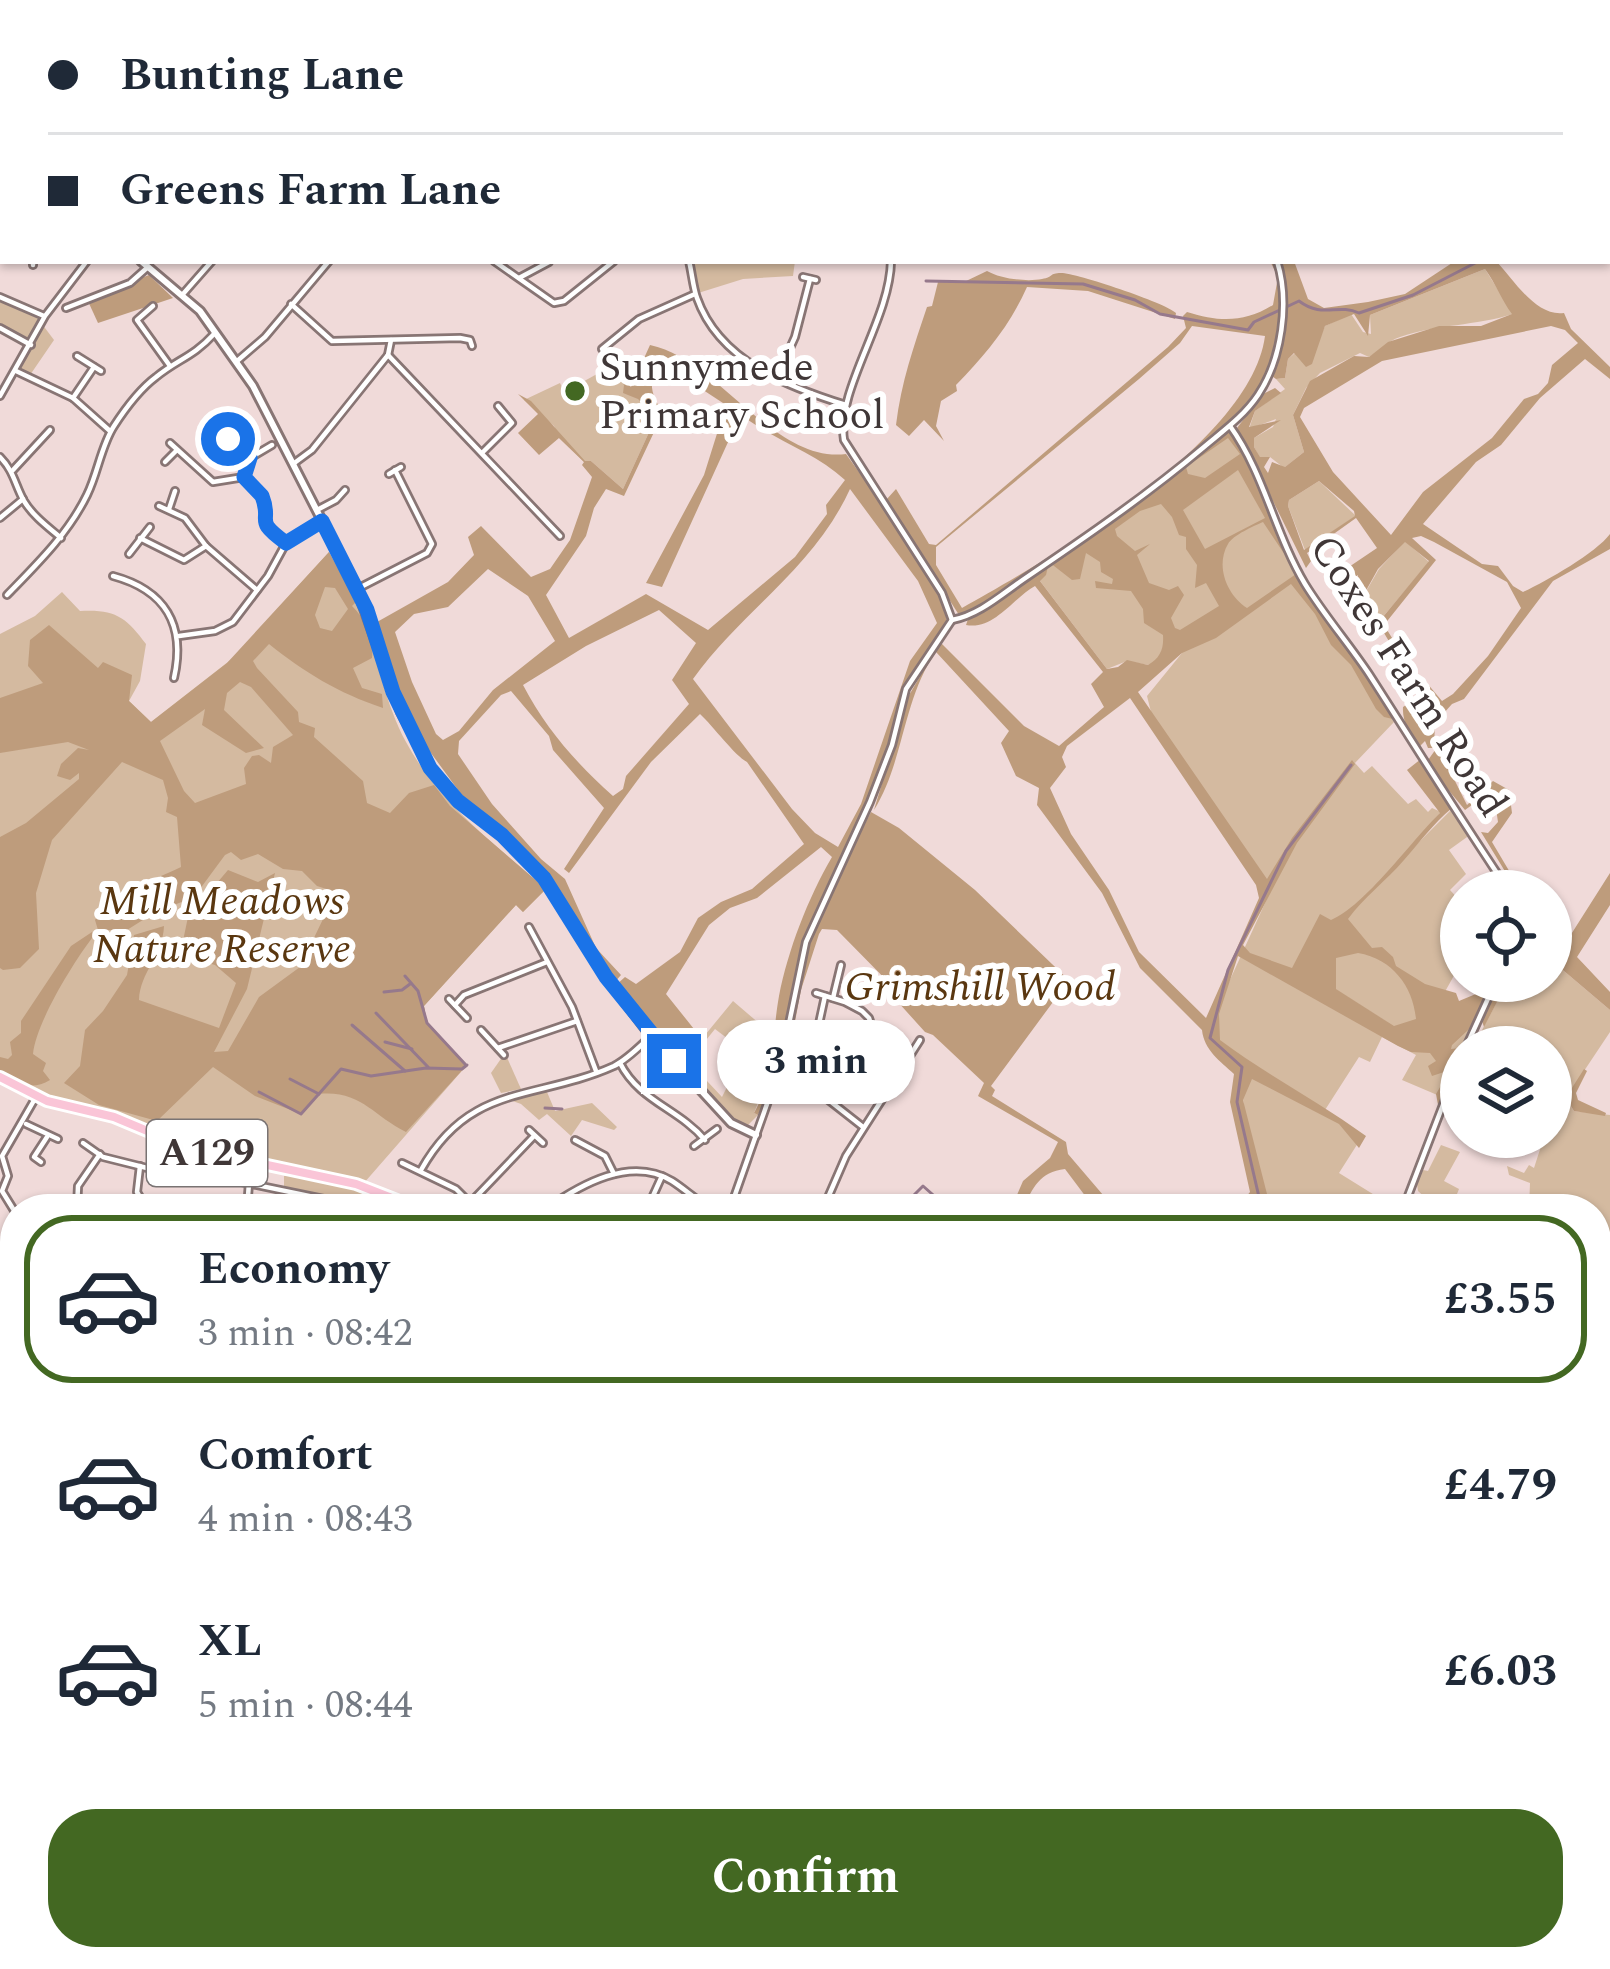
<!DOCTYPE html>
<meta charset="utf-8">
<style>
:root{--surface:#fff;--page:#f2f2f3;--text:#1f2937;--muted:#747a83;--line:#e0e1e3;--accent:#436822}
body{margin:0;font-family:Spectral,serif;background:var(--page);color:var(--text);height:100vh;display:flex;flex-direction:column;font-size:45px;white-space:nowrap}
*{box-sizing:border-box;margin:0}
p{font-size:39px;color:var(--muted)}
.icon{flex:none;width:66px;height:66px;fill:none;stroke:currentColor;stroke-width:2;stroke-linecap:round;stroke-linejoin:round}
.map{position:relative;flex:1;overflow:hidden}
.panel{position:absolute;left:0px;top:1194px;width:1611px;height:777px;display:flex;flex-direction:column;background:var(--surface);border-radius:48px 48px 0 0;box-shadow:0 3px 9px #0004}
.panel>*{flex:none}
.hud{position:absolute;left:0px;top:0px;width:1611px;height:264px;box-shadow:0 3px 9px #0004;display:grid;align-content:center;height:264px;padding:0 48px;background:var(--surface)}
.buttons{position:absolute;left:1440px;top:870px;display:grid;gap:24px}
.buttons a{display:grid;place-items:center;width:132px;height:132px;border-radius:50%;background:var(--surface);box-shadow:0 3px 9px #0004;font-size:60px}
.end{position:absolute;width:54px;height:54px;margin:-27px;border:15px solid #1a73e8;background:#fff;box-shadow:0 0 0 6px #fff}
.from{border-radius:50%}
.bubble{position:absolute;height:84px;border-radius:42px;background:var(--surface);box-shadow:0 3px 9px #0004;font-size:39px;font-weight:700;line-height:84px;text-align:center}
.hud b{display:flex;align-items:center;gap:42px;height:114px;font-size:45px}
.hud b+b{border-top:3px solid var(--line)}
.hud i{width:30px;height:30px;background:var(--text)}
ul{padding:21px 0 0;list-style:none}
li{display:flex;align-items:center;gap:36px;height:168px;margin:0 24px 18px;padding:0 24px;border:6px solid transparent;border-radius:48px}
li div{flex:1}
li b{display:block;font-size:45px}
li em{font-style:normal;font-weight:700}
li.on{border-color:var(--accent)}
li>.icon{width:108px;height:108px;stroke-width:1.5}
.action{display:flex;gap:24px;margin-top:auto;padding:24px 48px}
.action a{flex:1;height:138px;border-radius:48px;background:var(--accent);color:#fff;font-size:48px;font-weight:700;line-height:138px;text-align:center}
.map>svg:first-child{display:block}
</style>
<div class="map">
<svg width="1610" height="1969" viewBox="0 0 1610 1969">
<rect width="100%" height="100%" fill="#f0dad9"/>
<g fill="#d4baa0" fill-rule="evenodd">
<path d="M689,261H795L793,276L743,279L695,294Z"/>
<path d="M1485,269L1513,314C1475,326 1438,324 1400,337C1387,341 1381,351 1369,357L1360,353L1320,373L1306,388L1293,415L1304,452L1284,468L1270,457L1260,458L1254,447V438L1273,427L1276,419L1249,429L1255,411L1285,389L1276,379L1285,378L1288,359L1295,353L1312,355L1325,326L1351,314L1363,332L1371,334L1370,315Z"/>
<path d="M0,297L45,316L42,324L54,340L28,378L16,371L31,345L0,328Z"/>
<path d="M606,361L656,417L623,489L591,461L585,463L559,438L554,426L524,400L560,383L564,391L568,390L597,374Z"/>
<path d="M1230,426L1299,572L1295,575L1394,722L1355,763L1364,773L1372,766L1408,804L1416,799L1428,812L1432,808L1441,812L1409,848L1412,849L1454,807L1474,832L1449,850L1466,874L1450,890L1461,902V963L1442,997L1480,1017L1466,1047H1461V1058L1442,1097L1402,1080L1416,1055L1382,1037L1370,1062L1359,1057L1325,1110L1360,1140L1339,1173L1397,1209H1240L1254,1195L1239,1064L1208,1028L1271,890L1155,728L1147,696L1182,653L1148,665L1127,661L1107,669L1034,573ZM1331,920L1335,989L1387,1022L1383,1033L1308,993Z"/>
<path d="M1319,481L1356,516L1305,550L1288,506L1289,500Z"/>
<path d="M1405,541L1429,562L1382,618L1361,600L1379,569Z"/>
<path d="M329,552C341,574 355,596 363,619C378,660 385,703 406,742C439,803 494,844 546,889L523,912L516,905L424,1006L427,1023L467,1065L364,1183L176,1141L118,1115L60,1106L0,1074V634L35,616L62,592L80,611C115,609 126,617 146,644L140,681L129,701L151,722L233,658Z"/>
<path d="M1551,960L1610,1010V1032L1570,1092L1554,1083L1557,1056L1551,1054V1047H1530L1481,1032L1508,981H1551Z"/>
<path d="M733,1001L775,1037L774,1063L754,1113L758,1115L745,1128L731,1120L689,1072L693,1066L722,1097L737,1067L732,1062L736,1045L715,1029L689,1061L687,1057Z"/>
<path d="M505,1053L521,1089L501,1093L491,1073Z"/>
<path d="M547,1092L555,1111L592,1103L617,1127L614,1130L582,1120L571,1136L547,1114L539,1120L521,1104L510,1100Z"/>
<path d="M1552,1095L1567,1100L1574,1111L1610,1115V1289L1596,1284V1209H1529L1530,1183L1509,1175L1507,1166L1524,1173L1529,1165L1534,1168L1544,1137H1551Z"/>
<path d="M1441,1145L1460,1152L1444,1181L1459,1189L1451,1209L1429,1201L1418,1191L1416,1178L1423,1170L1428,1171Z"/>
<path d="M293,1175L339,1185L409,1209H376L284,1188V1176Z"/>
<path d="M7,1750L15,1761V1933L0,1945V1888L4,1877L0,1879V1754Z"/>
<path d="M118,1956H254L246,1969H131Z"/>
<path d="M263,1956H385L377,1969H253Z"/>
<path d="M1009,1956H1218L1231,1969H1018Z"/>
</g>
<g fill="#be9c7c" fill-rule="evenodd">
<path d="M0,0H214L3,3L0,121Z"/>
<path d="M1270,261H1294L1308,299L1324,308L1368,302L1405,294L1455,261H1496C1514,280 1536,317 1564,313L1571,329L1610,367V379L1585,359L1540,398L1501,445L1476,462L1423,524L1482,564L1498,566L1513,586L1523,592C1545,582 1596,553 1610,534V549L1553,581L1464,699L1452,704L1435,723L1434,748H1428L1425,741L1420,746C1410,736 1402,721 1403,707L1416,699L1426,682L1442,701L1453,694L1488,656L1521,608L1507,582L1434,542L1421,536L1412,538L1436,560L1384,625L1415,675L1411,678L1378,623L1429,561L1405,542L1378,569L1358,605L1353,594L1358,575L1341,586L1337,575L1377,548L1356,518L1307,553L1311,561L1306,568L1237,428L1263,394L1275,388L1281,393L1255,411L1249,427L1281,420L1254,438V447L1260,457H1270L1264,467L1268,473L1272,462L1285,467L1304,452L1293,415L1310,381L1354,356L1369,357L1388,342L1439,326H1481L1512,314C1502,301 1496,284 1485,269L1370,315L1368,336L1354,314L1325,326L1312,364L1306,367L1294,353L1288,359L1285,378L1276,379L1269,374L1229,425L1279,528L1276,535L1285,555L1263,522C1254,526 1233,535 1228,544C1215,566 1227,595 1247,608L1299,572L1397,720L1384,717L1376,709L1351,665L1331,645L1315,614L1291,584L1216,638L1182,653L1138,692L1267,879L1292,838L1352,760L1355,764L1297,843L1243,945L1250,953L1292,968L1320,914L1331,920C1365,906 1411,841 1440,813L1407,770L1421,759L1474,832L1452,808C1433,824 1420,842 1404,860C1386,881 1364,897 1348,919L1372,948L1382,947L1393,957L1396,966L1425,984L1456,993L1459,1001L1483,991L1490,994L1496,981H1508L1484,1027L1481,1018L1452,1045L1451,1049L1461,1048V1058L1439,1110L1436,1094L1450,1070L1432,1076L1428,1066L1436,1061L1430,1053L1411,1052L1398,1046L1238,956L1219,1014L1220,1040C1267,1075 1318,1101 1366,1136L1359,1148L1339,1124L1252,1079L1243,1100L1267,1194L1275,1209H1236L1250,1192L1230,1102L1234,1074C1220,1061 1204,1050 1202,1030L1140,968L1102,893L1037,805L1039,788L1016,776L1001,743L1009,731L936,652C903,698 904,762 874,810L908,697L940,642L1024,726L1059,746L1104,707L1091,684L1103,672L1035,586C1012,599 994,630 966,625L970,613L959,615L886,500L896,489L929,544L936,545L1168,347L1186,328L1183,316L1187,312C1219,322 1244,323 1273,305L1278,277ZM1192,326L1265,336C1251,442 1050,559 962,608L936,565V547L1139,379L1180,343ZM1551,326L1565,330L1578,343L1552,365L1548,383L1538,394L1524,399L1492,438L1423,492L1391,535L1333,472L1300,417L1304,408L1382,361ZM1228,438L1240,454L1205,478L1188,474L1186,467ZM1238,470L1265,518L1205,549L1183,510ZM1319,481L1354,511L1355,516L1304,550L1288,506L1289,500ZM1161,504L1172,517L1179,535L1186,537V549L1197,565L1195,588L1206,583L1219,606L1180,630L1175,628L1171,618L1184,595L1178,586L1169,590L1149,583L1137,555L1150,544L1135,551L1117,536L1115,529L1140,511ZM1086,553L1100,562L1101,572L1113,579L1112,584L1095,581L1096,588L1131,591L1143,609L1144,623L1163,635C1164,649 1160,658 1148,665L1127,660L1118,667L1107,669L1040,581L1046,575L1049,562L1072,580L1080,579ZM1130,698L1256,885L1259,898L1206,1018L1139,952L1109,890L1071,834L1050,788L1066,767L1062,757L1067,746ZM1358,953C1393,959 1413,987 1416,1019L1394,1026L1336,989V958Z"/>
<path d="M987,271C1001,279 1027,282 1042,279C1054,277 1049,273 1061,273C1076,273 1166,303 1176,313L1175,319L1088,291L1027,287C1009,327 985,355 956,385L957,391L941,401L936,426L944,441L924,420L909,436L896,425C901,382 914,346 927,307L932,306L938,282H964Z"/>
<path d="M149,275L173,298L98,323L87,299Z"/>
<path d="M650,345C718,359 773,463 846,454C872,492 948,583 947,626L910,675L878,777L828,896L871,812L899,828L975,890L1076,987L1053,1002L991,1086L995,1090L992,1096L1066,1142L1068,1154L1115,1209H1095L1065,1169C1039,1172 1034,1187 1022,1209H1011L1023,1181L1050,1158L1058,1142L978,1096L984,1083L933,1035L925,1032L897,1001L901,995L837,930L822,929L819,934L801,990L787,1064L777,1075L803,948C785,1003 783,1062 758,1115L754,1113C776,1072 771,1041 779,996C788,950 808,898 832,857L821,847L757,898L730,908L709,925L666,994L702,1039L687,1057L693,1066L689,1072L654,1035L616,985L625,977L636,984L680,952L698,918L721,902L752,889L804,844L747,762C735,756 713,726 700,714L651,762L569,873L564,869L604,808L553,750L549,736L511,691L501,695L459,741L458,754L492,804L541,859L565,879L596,948L621,975L614,983L553,883L461,794L417,734L395,685L377,622L448,582L474,555L468,537L481,526L531,577L550,569L570,540L592,477L582,465L584,462L559,438L539,455L518,433L538,414L518,394L531,401L585,461H591L623,489L656,417L638,399L623,393L624,385L606,361L631,387ZM659,361L726,405L704,475L646,583L662,587L739,418L744,417C776,441 816,453 845,480L826,505L827,514L795,557L708,630L646,594L569,638L546,595L586,536L594,508L606,489L624,496L663,413C650,393 648,382 659,361ZM850,489L918,581L937,623L910,661L861,804L838,847L815,833L792,809L693,679C742,611 814,568 850,489ZM488,569L528,596L555,641L493,690L459,731L443,740L436,734L412,682L395,632L414,614L448,607ZM659,610L696,643L672,680L689,704L626,776L623,789L613,796C576,763 546,729 523,685L586,646Z"/>
<path d="M329,552L356,602L352,606C365,618 374,640 372,658L353,668L362,688L382,694L383,708C338,693 304,672 269,644L253,661L257,668L298,712L299,722L315,728L314,737L363,781L367,803L390,813L409,793L434,785L450,806L546,889L523,912L516,905L424,1006L427,1023L467,1065L406,1132C373,1116 361,1090 319,1094L301,1114L255,1096L213,1067L157,1121L99,1105L64,1083L80,1066L85,1030L103,1011L127,975L134,935L164,926C163,955 140,972 139,1000L219,1028L236,983L215,965L180,955L188,917L228,870L258,882L275,873L247,989L214,1052L228,1051L259,997L300,967L336,892L317,886L302,871L283,869L258,854L241,860L231,852L225,855L194,897L154,913L127,930H98L95,920C112,894 154,880 181,867L177,817L166,812L168,798L163,780L122,762L52,840L36,893L39,949L20,968L3,970L0,968V837L26,823L79,779V773L70,780L57,776L61,764L78,748L89,750L68,742L0,753V698L43,683L28,666L30,640L49,625L98,668L103,662L132,675L129,701L151,722L227,663ZM325,587L335,588L348,609L332,631L320,628L315,615ZM240,682L251,687L293,735L273,747L271,763L259,755L252,756L244,768L246,784L195,803L184,791L160,741L205,709L202,725L246,753L264,748L224,710L227,693Z"/>
<path d="M1438,746L1457,761L1451,773L1467,805L1493,781L1509,790L1512,813L1492,842L1521,891H1517L1481,832L1488,833L1498,822L1495,802L1489,804L1483,797L1465,810L1426,763Z"/>
<path d="M1610,873V905L1577,957L1610,992V1010L1551,960L1554,939L1551,930L1558,937L1570,936Z"/>
<path d="M92,932V938C73,963 36,1023 33,1054L46,1063L43,1071L50,1080C33,1091 16,1084 0,1074V1057L8,1059L12,1055L10,1042L21,1033V1021L71,946Z"/>
<path d="M1551,1054L1557,1055L1554,1083L1570,1091L1584,1069L1587,1071L1576,1093L1578,1100L1606,1113L1605,1116L1574,1111L1567,1100L1553,1095L1551,1101Z"/>
<path d="M15,1492V1608L11,1648L0,1653Z"/>
<path d="M15,1789V1867L0,1861V1796Z"/>
</g>
<g fill="none" stroke-linecap="round" stroke-linejoin="round">
<g stroke="#96798c" stroke-width="3">
<path d="M1608,144H1610"/>
<path d="M926,281L1083,284L1135,300L1160,314L1248,330L1254,322L1299,301C1323,319 1337,303 1359,313L1413,295L1479,261"/>
<path d="M405,976L418,991L427,1023L465,1064"/>
<path d="M384,992L402,990L410,984"/>
<path d="M376,1013L428,1067"/>
<path d="M352,1025L405,1071"/>
<path d="M385,1042L412,1049"/>
<path d="M290,1079L319,1094"/>
<path d="M259,1092L301,1114L341,1069L371,1076L426,1068L462,1069L467,1065"/>
<path d="M545,1108L562,1109"/>
<path d="M900,1209L923,1186L949,1209"/>
<path d="M1243,1209L1259,1197L1237,1102L1242,1067L1210,1038L1228,970L1286,851L1351,765"/>
<path d="M1596,1466H1610"/>
</g>
<g stroke="#887574" stroke-width="10">
<g id="minor">
<path d="M302,0L303,3"/>
<path d="M378,0L379,3"/>
<path d="M674,0L677,3"/>
<path d="M794,0L796,3"/>
<path d="M1011,0L1014,3"/>
<path d="M449,3V0"/>
<path d="M559,3L577,0"/>
<path d="M0,166L3,163"/>
<path d="M0,191L3,194"/>
<path d="M33,261V265"/>
<path d="M494,261L554,303L564,301L614,261"/>
<path d="M689,261C692,273 693,287 697,298C719,361 788,387 846,405"/>
<path d="M803,277L816,280"/>
<path d="M519,278L549,262"/>
<path d="M183,294L212,261"/>
<path d="M0,297L44,316"/>
<path d="M291,304L332,341L460,338L470,340L472,346"/>
<path d="M153,306L137,320L170,366"/>
<path d="M66,308L130,283L148,267"/>
<path d="M0,328L31,345"/>
<path d="M602,349L639,319L695,294"/>
<path d="M388,355L560,536"/>
<path d="M77,356L101,371"/>
<path d="M236,362L265,337L329,261"/>
<path d="M16,371L73,398L110,431"/>
<path d="M776,379L795,337L810,279"/>
<path d="M0,396L45,316L87,261"/>
<path d="M73,398L94,367"/>
<path d="M1230,426C1264,473 1275,534 1305,584C1324,615 1349,644 1369,674C1416,747 1461,820 1509,891"/>
<path d="M228,439L250,458"/>
<path d="M170,443L213,482L244,477L263,496L265,526L285,543"/>
<path d="M482,453L512,423L498,406"/>
<path d="M0,457C14,471 15,485 24,501C33,516 48,527 61,538"/>
<path d="M165,462L177,450"/>
<path d="M293,464L312,450L388,355L391,340"/>
<path d="M13,470L50,430"/>
<path d="M389,474L401,467"/>
<path d="M244,477L250,458L272,445"/>
<path d="M159,506L185,518L206,546L257,590"/>
<path d="M169,509L175,491"/>
<path d="M317,510L336,500L345,490"/>
<path d="M0,518L23,499"/>
<path d="M140,538L184,560L206,546"/>
<path d="M129,554L150,527"/>
<path d="M113,576C165,590 186,625 174,678"/>
<path d="M357,589L427,553L432,544L395,470"/>
<path d="M7,595C37,564 68,534 87,495C98,473 101,446 114,426C125,409 140,389 156,377C178,359 193,357 214,334"/>
<path d="M952,620C979,615 1002,594 1024,579C1086,537 1147,495 1204,447C1223,431 1244,416 1258,395C1282,359 1290,302 1277,261"/>
<path d="M179,636L215,631L233,622L268,576L286,543L320,522"/>
<path d="M529,927L572,1007L596,1071"/>
<path d="M816,993L845,1002L862,1011L869,1018L877,1043L904,1065"/>
<path d="M833,998L841,965"/>
<path d="M449,999L467,1018"/>
<path d="M455,1005L464,995L547,962"/>
<path d="M481,1030L504,1055"/>
<path d="M817,1033L825,996"/>
<path d="M1466,1047L1496,981"/>
<path d="M498,1048L577,1021"/>
<path d="M857,1053L874,1037"/>
<path d="M620,1063C639,1101 679,1109 705,1140"/>
<path d="M777,1075L812,1087L863,1127"/>
<path d="M26,1124L58,1139"/>
<path d="M529,1130L543,1143"/>
<path d="M575,1140L605,1156L614,1174"/>
<path d="M83,1143L103,1157L147,1168L227,1171"/>
<path d="M694,1146L717,1129"/>
<path d="M228,1158L227,1171L242,1182L372,1209"/>
<path d="M41,1162L34,1157L47,1137"/>
<path d="M402,1163L456,1189L476,1209"/>
<path d="M140,1166L137,1192L147,1209"/>
<path d="M421,1170C470,1082 536,1101 614,1066C628,1059 640,1046 651,1036"/>
<path d="M472,1201L534,1136"/>
<path d="M77,1209L78,1186L100,1154"/>
<path d="M247,1209L249,1183"/>
<path d="M546,1209C581,1184 631,1156 672,1181C686,1190 697,1201 712,1209"/>
<path d="M647,1209L662,1176"/>
<path d="M730,1209L780,1067L806,942L870,802L892,745L906,689L952,620L942,593L844,440C836,389 890,320 891,261"/>
<path d="M823,1209L846,1156L920,1040"/>
<path d="M1403,1209L1461,1058"/>
<path d="M15,1212L2,1191L8,1176L2,1156L36,1097"/>
<path d="M833,1956L836,1959"/>
</g>
</g>
<g stroke="#887574" stroke-width="12">
<g id="tertiary">
<path d="M141,261L200,311L253,386L357,589L401,712L431,768L458,801L502,835L544,878L606,977L651,1036L731,1123L756,1135"/>
<path d="M0,1888L15,1868"/>
<path d="M780,1956L788,1969"/>
<path d="M920,1969L939,1956"/>
</g>
</g>
<g stroke="#fff" stroke-width="14">
<g id="primary">
<path d="M0,1077L47,1101L114,1117L188,1148L356,1184L420,1209"/>
<path d="M0,1311L15,1351"/>
<path d="M15,1667V1670"/>
<path d="M0,1670L15,1643"/>
<path d="M0,1673L15,1678"/>
<path d="M15,1712L11,1725L15,1751"/>
<path d="M0,1723L15,1759"/>
<path d="M1596,1817L1610,1826"/>
<path d="M62,1956L68,1969"/>
</g>
</g>
<use href="#minor" stroke="#fff" stroke-width="4.5"/>
<use href="#tertiary" stroke="#fff" stroke-width="6"/>
<use href="#primary" stroke="#fac5d7" stroke-width="8"/>
<g stroke="#6a5e5e" stroke-width="3">
<path d="M222,3L227,0"/>
<path d="M0,126L3,124"/>
</g>
</g>
<g fill="none" stroke-linecap="round" stroke-linejoin="round">
<path stroke="#1a73e8" stroke-width="15" d="M228,439L250,458L244,477L262,496C273,524 252,518 286,543L322,521L367,610L393,692L430,768L458,801L502,835L544,878L606,977L674,1061"/>
</g>
<circle fill="#436822" stroke="#fff" stroke-width="4.5" cx="575" cy="391" r="12"/>
<g text-anchor="middle" dominant-baseline="central" stroke-width="12" stroke-linejoin="round" paint-order="stroke">
<rect fill="#fff" stroke="#797373" stroke-width="3" x="147" y="1120" width="120" height="66" rx="9"/>
<g font-size="39" font-weight="bold" fill="#403737">
<text x="207" y="1153">A129</text>
</g>
<g font-size="42" fill="#403737" stroke="#fff" text-anchor="start">
<text x="599" y="367">Sunnymede<tspan x="599" dy="48">Primary School</tspan></text>
</g>
<g font-size="42" fill="#403737" stroke="#fff">
<text transform="translate(1408 676) rotate(57)">Coxes Farm Road</text>
</g>
<g font-size="42" font-style="italic" fill="#5a3710" stroke="#fff">
<text x="222" y="901">Mill Meadows<tspan x="222" dy="48">Nature Reserve</tspan></text>
<text x="980" y="987">Grimshill Wood</text>
</g>
</g>
</svg>
<div class="buttons">
<a><svg class="icon" aria-label="locate" viewBox="0 0 24 24"><circle cx="12" cy="12" r="6"/><path d="M12 2v4M12 18v4M2 12h4M18 12h4"/></svg></a>
<a><svg class="icon" aria-label="layers" viewBox="0 0 24 24"><path d="M12 4l9 5-9 5-9-5zM3 14l9 5 9-5"/></svg></a>
</div>
<i class="end from" style="left:228px;top:439px"></i>
<i class="end" style="left:674px;top:1061px"></i>
<div class="bubble" style="left:717px;top:1020px;width:198px">3 min</div>
<div class="hud">
<b><i class="from"></i>Bunting Lane</b>
<b><i></i>Greens Farm Lane</b>
</div>
<section class="panel">
<ul>
<li class="on"><svg class="icon" aria-label="car" viewBox="0 0 24 24"><path d="M5 17H2v-5l4-1 3-4h7l3 4 3 1v5h-3M9 17h6M6 11h13"/><circle cx="7" cy="17" r="2"/><circle cx="17" cy="17" r="2"/></svg><div><b>Economy</b><p>3 min · 08:42</p></div><em>£3.55</em></li>
<li><svg class="icon" aria-label="car" viewBox="0 0 24 24"><path d="M5 17H2v-5l4-1 3-4h7l3 4 3 1v5h-3M9 17h6M6 11h13"/><circle cx="7" cy="17" r="2"/><circle cx="17" cy="17" r="2"/></svg><div><b>Comfort</b><p>4 min · 08:43</p></div><em>£4.79</em></li>
<li><svg class="icon" aria-label="car" viewBox="0 0 24 24"><path d="M5 17H2v-5l4-1 3-4h7l3 4 3 1v5h-3M9 17h6M6 11h13"/><circle cx="7" cy="17" r="2"/><circle cx="17" cy="17" r="2"/></svg><div><b>XL</b><p>5 min · 08:44</p></div><em>£6.03</em></li>
</ul>
<div class="action"><a>Confirm</a></div>
</section>
</div>
